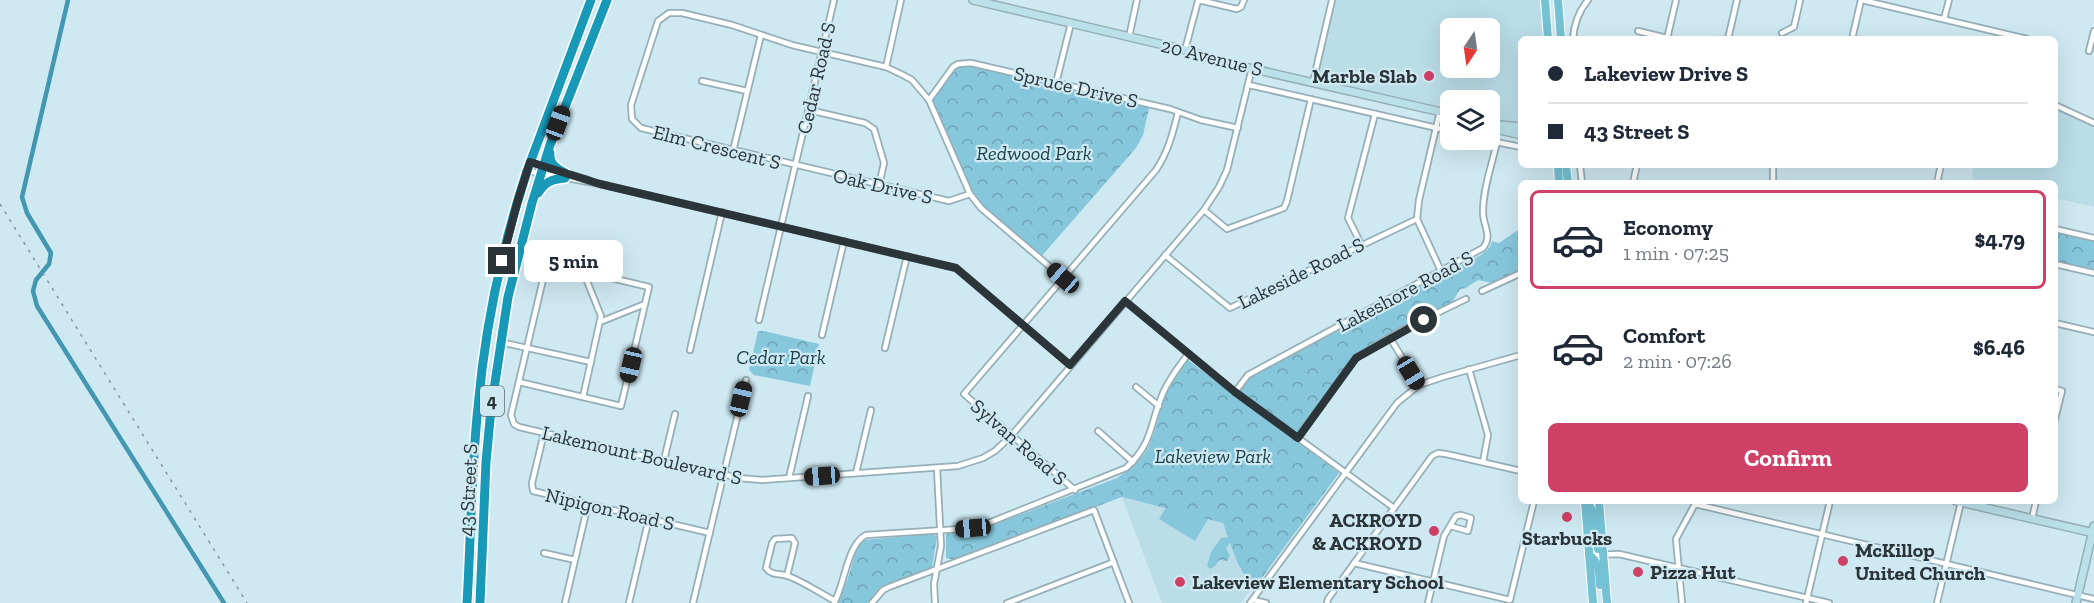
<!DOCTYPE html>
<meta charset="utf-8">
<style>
:root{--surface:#fff;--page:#f6f6f7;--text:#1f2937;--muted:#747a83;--line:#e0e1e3;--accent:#cf4066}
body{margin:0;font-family:"Zilla Slab",serif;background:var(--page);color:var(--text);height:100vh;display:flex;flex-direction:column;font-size:22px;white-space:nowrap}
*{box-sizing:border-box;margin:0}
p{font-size:20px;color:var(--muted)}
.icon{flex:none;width:33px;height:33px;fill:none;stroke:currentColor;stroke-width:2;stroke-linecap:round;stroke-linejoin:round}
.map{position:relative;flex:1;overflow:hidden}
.side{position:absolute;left:1518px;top:180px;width:540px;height:324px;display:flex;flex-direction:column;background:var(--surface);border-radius:9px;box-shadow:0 6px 24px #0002}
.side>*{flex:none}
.banner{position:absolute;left:1518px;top:36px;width:540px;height:132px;border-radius:9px;box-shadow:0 6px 24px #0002;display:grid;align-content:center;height:132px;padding:0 30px;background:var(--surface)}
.needle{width:39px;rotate:193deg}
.tools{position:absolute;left:1440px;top:18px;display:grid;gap:12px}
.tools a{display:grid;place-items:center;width:60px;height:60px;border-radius:9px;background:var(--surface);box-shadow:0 6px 24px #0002;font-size:30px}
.end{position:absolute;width:27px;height:27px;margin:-14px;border:8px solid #2b3539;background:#fff;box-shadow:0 0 0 3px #fff}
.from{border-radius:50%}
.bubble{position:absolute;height:42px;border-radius:9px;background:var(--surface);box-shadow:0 6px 24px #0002;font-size:20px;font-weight:700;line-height:42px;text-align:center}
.car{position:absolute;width:18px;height:36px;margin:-18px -9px;border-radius:8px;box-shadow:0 0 4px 2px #0007;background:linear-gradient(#222 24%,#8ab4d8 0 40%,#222 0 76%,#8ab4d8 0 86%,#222 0)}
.banner b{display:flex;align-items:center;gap:21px;height:57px;font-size:22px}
.banner b+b{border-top:2px solid var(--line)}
.banner i{width:15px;height:15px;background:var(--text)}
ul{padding:10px 0 0;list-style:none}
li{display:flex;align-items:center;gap:18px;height:99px;margin:0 12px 9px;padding:0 18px;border:3px solid transparent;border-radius:9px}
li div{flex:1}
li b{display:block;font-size:22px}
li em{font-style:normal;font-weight:700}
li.selected{border-color:var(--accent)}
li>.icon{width:54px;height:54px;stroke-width:1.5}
.primary-button{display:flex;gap:12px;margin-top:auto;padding:12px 30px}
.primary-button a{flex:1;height:69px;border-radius:9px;background:var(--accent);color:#fff;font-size:24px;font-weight:700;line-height:69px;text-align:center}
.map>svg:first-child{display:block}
</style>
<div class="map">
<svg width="2094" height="603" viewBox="0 0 2094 603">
<defs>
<pattern id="park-crowns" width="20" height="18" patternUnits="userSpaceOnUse" patternTransform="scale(1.5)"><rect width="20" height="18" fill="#87c7dc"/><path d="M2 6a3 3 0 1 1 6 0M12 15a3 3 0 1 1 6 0" fill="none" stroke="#6fa2b3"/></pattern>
</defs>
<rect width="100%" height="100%" fill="#cfe9f2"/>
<g fill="#badde8" fill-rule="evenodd">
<path d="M1332,0H1540L1543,39H1521V131L1490,124V100H1450V114L1313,82ZM1450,28H1490V68H1450Z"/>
<path d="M2055,108L2094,127V207L2055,198V183H1989L1975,180L1972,176L1974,165H2055Z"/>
<path d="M1122,497L1223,523L1238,564L1253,590L1249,592L1241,603H1162Z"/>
</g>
<path fill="#87c7dc" d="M1193,464L1228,486L1195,541L1159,519Z"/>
<g fill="url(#park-crowns)">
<path d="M965,63L1150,104L1143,135L1136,148L1040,258L981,208L970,194L929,100L950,71Z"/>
<path d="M1521,228L1520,270L1492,283L1478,280L1466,288L1460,289L1453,301L1446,306L1400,328L1355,355L1298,434L1239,390L1250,377L1481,255L1490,247L1492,241L1499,243Z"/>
<path d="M2055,231L2094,240V270L2055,261Z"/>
<path d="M758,331H764L819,344L810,386L754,375L749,370Z"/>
<path d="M1188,360L1339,473L1253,590L1238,564L1230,543L1226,548L1230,556L1227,561L1219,560L1215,566L1210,569L1207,566L1211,552L1221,538L1228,537L1223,523L1122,497L954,560L946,558V535L948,533L977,531L1117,478C1155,453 1151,438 1164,400C1169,385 1178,372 1188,360Z"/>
<path d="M932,534L937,536L932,568L884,588L869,603H836L847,581L857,548L863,540Z"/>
</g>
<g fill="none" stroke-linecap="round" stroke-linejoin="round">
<path stroke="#4397b0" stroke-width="4.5" d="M68,0L22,197L27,213L51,253L49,264L36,280L33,291L37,306L224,603"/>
<g stroke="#96afb7" stroke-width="8">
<g id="street">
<path d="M1862,0L2027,39"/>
<path d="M1944,19L1949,0"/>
<path d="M1638,31L1667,38"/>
<path d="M1782,33L1794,27L1800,0"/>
<path d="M1129,37L1137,0"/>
<path d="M1573,39C1574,24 1578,12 1588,0"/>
<path d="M1667,39L1676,0"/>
<path d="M1728,39L1737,0"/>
<path d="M1852,39L1861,0"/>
<path d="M1185,50L1198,1H1203L1237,9L1241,7L1244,0"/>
<path d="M2089,51L2094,31"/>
<path d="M886,67L901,0"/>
<path d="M702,81L747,91"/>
<path d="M1313,82L1332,0"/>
<path d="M1056,83L1071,23"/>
<path d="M1249,85L1450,131"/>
<path d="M929,100L953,67L958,64L971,63L1170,109L1201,120L1238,128"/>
<path d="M2055,105L2094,123"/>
<path d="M809,110L865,123L874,129L884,163L879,185"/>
<path d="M1440,111L1419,200L1417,219L1441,271"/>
<path d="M1486,140L1521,147"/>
<path d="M733,151L761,35"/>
<path d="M1580,165L1582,183"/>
<path d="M1773,165V183"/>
<path d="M527,171L600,184L956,268L1070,365"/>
<path d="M566,173L589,180"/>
<path d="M1633,183L1637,165"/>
<path d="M1937,183L1941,165"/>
<path d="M970,194L949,201L641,128L632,119L631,105L658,21L669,13H682L732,25L792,45L886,67L903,75L912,80L929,100L970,194L981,208L1063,278"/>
<path d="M1204,210L1227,229L1284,208L1287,201L1311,99"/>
<path d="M2055,229L2094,238"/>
<path d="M1361,244L1348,218L1375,114"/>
<path d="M1165,255L1230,308L1417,219"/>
<path d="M2055,264L2094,273"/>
<path d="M1482,291L1521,273"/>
<path d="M1125,301L1235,392L1394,508"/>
<path d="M759,320L834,0"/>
<path d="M600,322L645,304"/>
<path d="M2055,323L2094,332"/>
<path d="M822,335L844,241"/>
<path d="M1390,338L1419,385"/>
<path d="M500,342L591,362"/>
<path d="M885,348L907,256"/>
<path d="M690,350L722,212"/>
<path d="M1469,369L1488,435L1483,462"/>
<path d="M519,382L621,406L649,287L557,265H549L545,271L511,415L514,424L519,427L739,478L762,480L958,466L983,458L995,451L1011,436L1204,210L1219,187L1227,170L1252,68"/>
<path d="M1136,387L1159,406"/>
<path d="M2055,389L2062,391L2055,419"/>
<path d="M1235,392L1248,375L1483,248C1493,236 1483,226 1483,212C1483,189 1492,164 1497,142"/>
<path d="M583,397L601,316L583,271"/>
<path d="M1098,431L1133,462"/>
<path d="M544,433L532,483L533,491L710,533"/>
<path d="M1298,438L1356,358L1402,330L1466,299"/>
<path d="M664,460L675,414"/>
<path d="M856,473L871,410"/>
<path d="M789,478L808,396"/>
<path d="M1075,490L964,394L1156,170C1168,152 1173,133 1178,112"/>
<path d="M2032,519L2036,501"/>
<path d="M544,553L575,560"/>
<path d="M1591,555L1619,554L1829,603"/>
<path d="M1354,563L1510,600L1534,501"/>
<path d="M787,576L795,543L792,538L775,539L772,543L766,568C772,576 779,573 788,576C804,582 820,593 835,601"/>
<path d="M1253,600L1266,603"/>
<path d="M565,603L588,504"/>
<path d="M629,603L649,518"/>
<path d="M693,603L746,380"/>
<path d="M834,603C845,584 847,544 866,535L976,528L1126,468C1154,442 1149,425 1163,393C1169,379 1179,366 1188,354"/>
<path d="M872,603L883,590L889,587L1094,510L1129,603"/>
<path d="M935,603L934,584L941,546L937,468"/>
<path d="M1007,603L1114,562"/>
<path d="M1250,603L1397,403L1419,385L1443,377L1521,355"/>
<path d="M1327,603L1328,599L1432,456L1438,453L1446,454L1521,471"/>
<path d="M1428,603L1444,536L1456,516L1461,515L1471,518L1468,531L1450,526"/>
<path d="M1682,603L1676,539L1695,504L2094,599"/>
<path d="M1806,603L1830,501"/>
<path d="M1937,603L1961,502"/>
</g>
</g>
<g stroke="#96afb7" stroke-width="10">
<g id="secondary">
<path d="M973,0L1185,50L1223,62L1450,114"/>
<path d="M1490,124L1521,127"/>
<path d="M1494,125L1500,130L1521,135"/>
<path d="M1956,501L2094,533"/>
<path d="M2076,603L2094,526"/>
</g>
</g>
<g stroke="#fff" stroke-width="10">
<g id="primary">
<path d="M1545,0L1548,39"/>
<path d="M1558,0L1561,39"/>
<path d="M1558,165L1559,183"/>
<path d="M1566,165L1568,183"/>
<path d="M1585,501L1593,603"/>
<path d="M1587,501L1592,510L1598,549"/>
<path d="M1599,501L1607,603"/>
<path d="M1589,555C1600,562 1599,573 1600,585"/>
</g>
</g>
<g stroke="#fff" stroke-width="12">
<g id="highway">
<path d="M550,153C549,164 556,168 565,173"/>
<path d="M538,193C545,182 552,179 565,178"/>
<path d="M467,603C471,538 471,472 478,407C485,327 502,247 527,171L591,0"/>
<path d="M480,603L486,462L491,409L508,297L532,203L550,145L607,0"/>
</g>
</g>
<use href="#street" stroke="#fff" stroke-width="4.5"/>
<use href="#secondary" stroke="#bae0ea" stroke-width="7"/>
<use href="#primary" stroke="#75c2d4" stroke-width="8"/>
<use href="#highway" stroke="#1999b8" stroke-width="9"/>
<path stroke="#84979e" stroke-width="1.5" stroke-dasharray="3 6" stroke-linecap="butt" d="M0,204L247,603"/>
</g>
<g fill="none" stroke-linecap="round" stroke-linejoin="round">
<path stroke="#2b3539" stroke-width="8" d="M502,261L518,200L530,162L600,184L956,268L1070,365L1125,301L1235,392L1298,438L1356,358L1424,320"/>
</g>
<g fill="#cf4066" stroke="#cfe9f2" stroke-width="2">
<circle cx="1429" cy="76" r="6"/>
<circle cx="1567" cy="517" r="6"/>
<circle cx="1434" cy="531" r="6"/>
<circle cx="1843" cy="561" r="6"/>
<circle cx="1638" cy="572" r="6"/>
<circle cx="1180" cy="582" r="6"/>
</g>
<g text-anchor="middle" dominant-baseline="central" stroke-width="4.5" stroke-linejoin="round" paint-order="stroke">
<rect fill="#cfe9f2" stroke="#5c6b70" stroke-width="1.5" x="480" y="386" width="24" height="30" rx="4.5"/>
<g font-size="18" font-weight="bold" fill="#2b3539">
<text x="492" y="401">4</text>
</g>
<g font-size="20" fill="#2b3539" stroke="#cfe9f2">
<text transform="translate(1212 57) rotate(14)">20 Avenue S</text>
<text transform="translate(816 78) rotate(-77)">Cedar Road S</text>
<text transform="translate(1076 87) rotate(13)">Spruce Drive S</text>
<text transform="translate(717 147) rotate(14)">Elm Crescent S</text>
<text transform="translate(883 186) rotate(13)">Oak Drive S</text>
<text transform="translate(1301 273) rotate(-26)">Lakeside Road S</text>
<text transform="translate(1405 291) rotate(-28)">Lakeshore Road S</text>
<text transform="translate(1019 442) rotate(41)">Sylvan Road S</text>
<text transform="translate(642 455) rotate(13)">Lakemount Boulevard S</text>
<text transform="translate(468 490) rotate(-87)">43 Street S</text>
<text transform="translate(610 509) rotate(13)">Nipigon Road S</text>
</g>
<g font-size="20" font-weight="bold" fill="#2b3539" stroke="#cfe9f2" text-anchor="start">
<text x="1417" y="76" text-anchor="end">Marble Slab</text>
<text x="1422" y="520" text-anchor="end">ACKROYD<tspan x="1422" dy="23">&amp; ACKROYD</tspan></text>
<text x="1567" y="538" text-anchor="middle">Starbucks</text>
<text x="1855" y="550">McKillop<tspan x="1855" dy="23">United Church</tspan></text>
<text x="1650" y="572">Pizza Hut</text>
<text x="1192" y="582">Lakeview Elementary School</text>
</g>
<g font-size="20" font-style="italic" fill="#1a414c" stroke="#cfe9f2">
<text x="1034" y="153">Redwood Park</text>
<text x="781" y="357">Cedar Park</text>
<text x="1213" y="456">Lakeview Park</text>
</g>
</g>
</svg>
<div class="tools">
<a><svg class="needle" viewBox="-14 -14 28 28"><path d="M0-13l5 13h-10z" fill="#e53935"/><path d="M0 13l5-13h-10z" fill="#747a83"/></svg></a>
<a><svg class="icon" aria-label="layers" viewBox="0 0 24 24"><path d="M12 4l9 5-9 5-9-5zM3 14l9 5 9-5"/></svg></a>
</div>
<i class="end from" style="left:1424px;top:320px"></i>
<i class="end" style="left:502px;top:261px"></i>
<div class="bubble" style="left:524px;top:240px;width:99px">5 min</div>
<i class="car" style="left:558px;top:123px;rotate:20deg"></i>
<i class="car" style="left:1063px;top:278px;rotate:311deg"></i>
<i class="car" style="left:631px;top:365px;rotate:193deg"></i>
<i class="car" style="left:1411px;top:373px;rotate:149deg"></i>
<i class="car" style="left:741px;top:399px;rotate:13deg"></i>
<i class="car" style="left:822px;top:476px;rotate:266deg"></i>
<i class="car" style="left:973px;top:528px;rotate:265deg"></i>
<div class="banner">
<b><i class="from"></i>Lakeview Drive S</b>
<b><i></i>43 Street S</b>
</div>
<section class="side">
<ul>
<li class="selected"><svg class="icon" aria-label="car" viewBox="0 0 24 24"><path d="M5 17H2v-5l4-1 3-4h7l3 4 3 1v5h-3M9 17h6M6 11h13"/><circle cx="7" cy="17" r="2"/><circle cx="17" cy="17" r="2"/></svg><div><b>Economy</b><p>1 min · 07:25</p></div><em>$4.79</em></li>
<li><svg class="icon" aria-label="car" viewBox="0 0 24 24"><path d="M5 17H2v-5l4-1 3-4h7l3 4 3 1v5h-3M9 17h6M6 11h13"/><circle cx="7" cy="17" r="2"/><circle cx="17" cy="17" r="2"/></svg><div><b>Comfort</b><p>2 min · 07:26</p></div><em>$6.46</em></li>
</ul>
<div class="primary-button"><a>Confirm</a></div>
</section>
</div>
